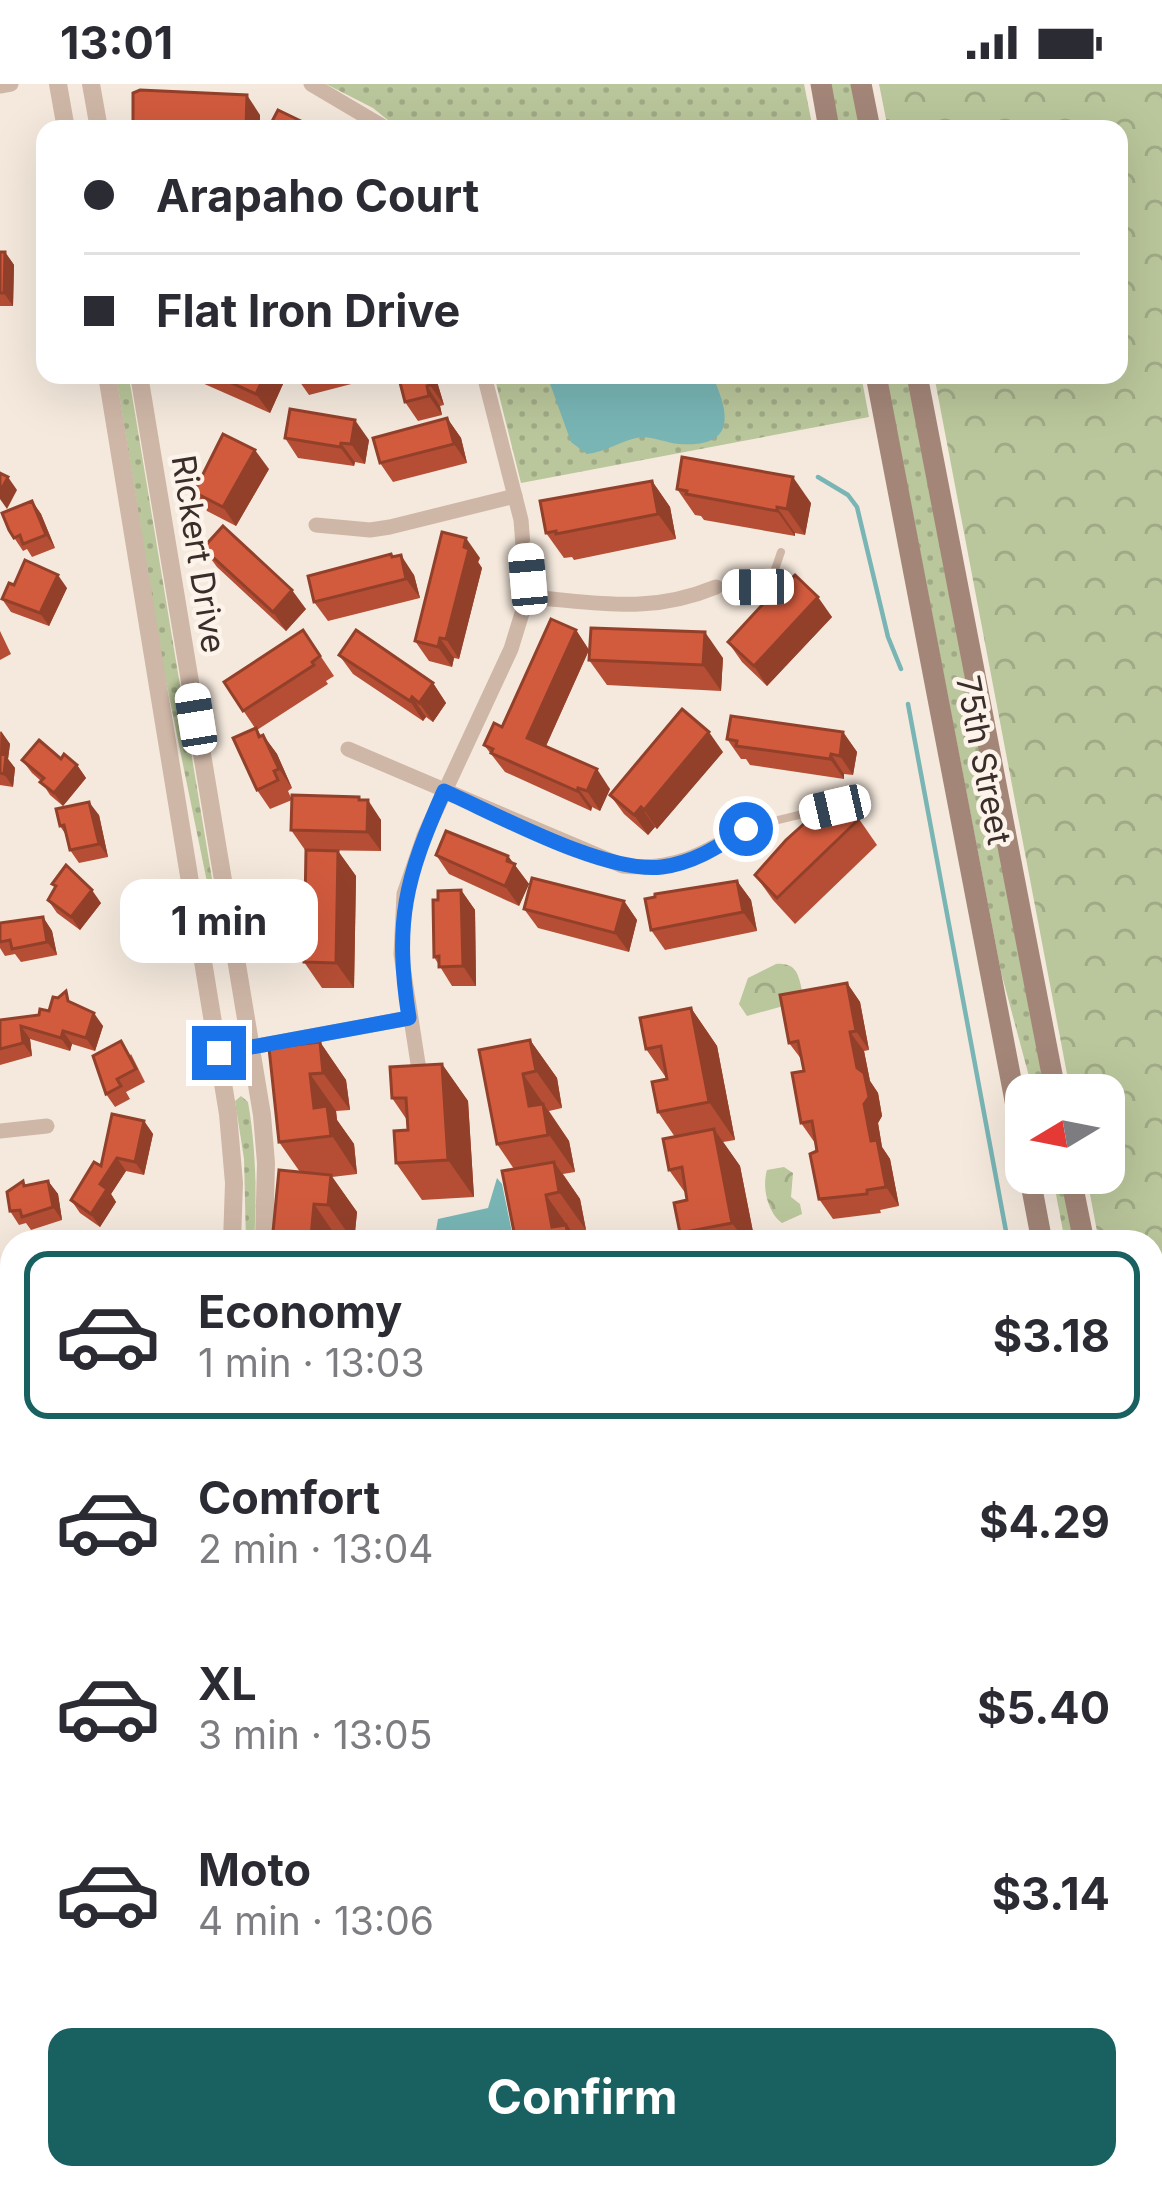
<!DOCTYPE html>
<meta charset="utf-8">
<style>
:root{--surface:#fff;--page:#f2f2f3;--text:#2b2b33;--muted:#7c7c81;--line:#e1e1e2;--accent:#196061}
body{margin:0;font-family:Inter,sans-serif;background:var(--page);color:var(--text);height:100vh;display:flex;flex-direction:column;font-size:45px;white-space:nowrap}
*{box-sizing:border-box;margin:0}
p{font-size:39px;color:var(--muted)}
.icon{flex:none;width:66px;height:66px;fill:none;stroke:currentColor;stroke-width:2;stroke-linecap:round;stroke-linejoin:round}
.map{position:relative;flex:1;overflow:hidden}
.side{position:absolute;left:0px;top:1146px;width:1164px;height:960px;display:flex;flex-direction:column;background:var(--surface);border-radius:36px 36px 0 0;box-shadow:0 12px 48px #0002}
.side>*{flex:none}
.banner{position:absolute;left:36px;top:36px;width:1092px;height:264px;border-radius:24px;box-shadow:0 12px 48px #0002;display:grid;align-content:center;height:264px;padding:0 48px;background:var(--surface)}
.needle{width:78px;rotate:260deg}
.controls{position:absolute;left:1005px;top:990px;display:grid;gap:24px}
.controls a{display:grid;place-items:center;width:120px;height:120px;border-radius:24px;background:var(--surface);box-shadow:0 12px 48px #0002;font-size:60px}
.end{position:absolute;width:54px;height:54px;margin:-27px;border:15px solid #1a73e8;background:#fff;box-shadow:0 0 0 6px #fff}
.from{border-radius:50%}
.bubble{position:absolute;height:84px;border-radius:24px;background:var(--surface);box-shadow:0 12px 48px #0002;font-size:39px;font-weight:700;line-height:84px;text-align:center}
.car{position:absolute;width:36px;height:72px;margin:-36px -18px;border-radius:15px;box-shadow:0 0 9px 3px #0007;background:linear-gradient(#fff 24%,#345 0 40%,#fff 0 76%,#345 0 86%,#fff 0)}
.banner b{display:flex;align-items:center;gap:42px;height:114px;font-size:45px}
.banner b+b{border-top:3px solid var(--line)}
.banner i{width:30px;height:30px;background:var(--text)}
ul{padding:21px 0 0;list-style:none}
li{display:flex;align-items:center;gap:36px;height:168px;margin:0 24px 18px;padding:0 24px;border:6px solid transparent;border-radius:24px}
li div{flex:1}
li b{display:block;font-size:45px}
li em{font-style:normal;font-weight:700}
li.on{border-color:var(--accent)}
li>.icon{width:108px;height:108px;stroke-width:1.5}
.cta{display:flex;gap:24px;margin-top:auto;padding:24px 48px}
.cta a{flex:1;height:138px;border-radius:24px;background:var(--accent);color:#fff;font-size:48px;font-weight:700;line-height:138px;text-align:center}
.status{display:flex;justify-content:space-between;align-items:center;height:84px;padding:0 60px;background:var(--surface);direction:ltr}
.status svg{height:33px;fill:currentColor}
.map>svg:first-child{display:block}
</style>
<div class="status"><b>13:01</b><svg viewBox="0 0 49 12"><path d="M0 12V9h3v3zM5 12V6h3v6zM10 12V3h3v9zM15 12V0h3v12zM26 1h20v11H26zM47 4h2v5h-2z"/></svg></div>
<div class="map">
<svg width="1162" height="2106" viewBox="0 0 1162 2106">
<defs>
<pattern id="grass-dots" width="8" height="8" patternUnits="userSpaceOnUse" patternTransform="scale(3)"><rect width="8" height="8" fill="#bac69b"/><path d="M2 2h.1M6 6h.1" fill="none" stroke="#a1aa86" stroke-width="1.8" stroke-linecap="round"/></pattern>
<pattern id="park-crowns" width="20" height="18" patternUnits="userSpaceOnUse" patternTransform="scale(3)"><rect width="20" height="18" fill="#bac69b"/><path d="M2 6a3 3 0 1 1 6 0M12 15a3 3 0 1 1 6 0" fill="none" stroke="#a1aa86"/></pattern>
</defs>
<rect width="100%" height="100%" fill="#f5e9dd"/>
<g fill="url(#grass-dots)">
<path d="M326,0H804L813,45H399L373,24Z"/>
<path d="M830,0H851L860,45H839Z"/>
<path d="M116,291H128L131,305L218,831L214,832L163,583Z"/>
<path d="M494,291H861L869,333L521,399Z"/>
<path d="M886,291H908L1046,1011H1034L1001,888Z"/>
<path d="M241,1012L248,1018C256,1064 257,1111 254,1158H246L244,1075L235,1017Z"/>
<path d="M1052,1089H1061L1074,1158H1065Z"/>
</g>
<g fill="url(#park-crowns)">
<path d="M879,0H1162V1488L1152,1436V1158H1099L1086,1089H1104V1011H1071L934,291H1119V45H888Z"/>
<path d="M776,880C798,878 799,893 803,911L787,921L747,932L739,920L748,894Z"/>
<path d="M784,1083L793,1089L791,1113L800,1120L802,1130L782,1139C767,1128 762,1102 767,1086Z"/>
</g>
<g fill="#79b5b5">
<path d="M547,291H712C729,328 738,364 679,360C667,359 654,353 642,353C623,355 607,368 587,370L571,358Z"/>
<path d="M497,1094L502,1100L514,1158H434L438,1135L488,1124Z"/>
<path d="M12,1642V1781L0,1784V1645Z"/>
</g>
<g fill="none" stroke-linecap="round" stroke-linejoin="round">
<g stroke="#79b5b5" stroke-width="4.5">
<path d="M818,393L848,411L857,423L888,553L901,585"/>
<path d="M908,620L1008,1158"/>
</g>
<g stroke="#cfb7a7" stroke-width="8">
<path d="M716,503H758L771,497L781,468"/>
<path d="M745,744L828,724"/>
</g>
<g stroke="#cfb7a7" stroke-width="15">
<path d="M311,0L387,45"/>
<path d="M0,2L11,0"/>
<path d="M316,441L370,446L390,443L515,412"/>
<path d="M527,513C598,518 648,531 716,503"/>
<path d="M348,665L623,782C673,787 704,771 745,744"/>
<path d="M219,969L409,934"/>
<path d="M419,986L401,870L404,810L424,752L511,565L527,513L521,436L484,291"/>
<path d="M0,1047L47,1042"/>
<path d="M0,1293L12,1301"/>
<path d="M0,2093L27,2106"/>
<path d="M313,2094L315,2106"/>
<path d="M777,2094L780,2106"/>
</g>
<g stroke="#cfb7a7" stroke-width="18">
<path d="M58,0L66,45"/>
<path d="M91,0L99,45"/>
<path d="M107,291L228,1030L234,1099L232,1158"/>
<path d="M139,291L262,1031L266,1079L264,1158"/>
<path d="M1152,1430L1162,1428"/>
<path d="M0,1560L12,1551"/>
<path d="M0,1599L12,1590"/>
</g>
<g stroke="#a38678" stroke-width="21">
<path d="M821,0L829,45"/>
<path d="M861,0L870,45"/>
<path d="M876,291L1026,1074"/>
<path d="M917,291L1056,1011"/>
<path d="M1029,1089L1042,1158"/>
<path d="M1070,1089L1084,1158"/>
<path d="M1152,1512L1162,1564"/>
<path d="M1152,1734L1162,1786"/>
</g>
</g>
<g fill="#b54e35">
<path d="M260,31V45H136L133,41Z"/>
<path d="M0,168H5L14,181L13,222H0Z"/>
<path d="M184,291H277L283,300L270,329Z"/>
<path d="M295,291H386L309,311Z"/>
<path d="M398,291H435L444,321L440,322L442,331L418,337L405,318Z"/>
<path d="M447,334L461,354L467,379L393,398L380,379Z"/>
<path d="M285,354L369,356L365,380L355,378L354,382L298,374Z"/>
<path d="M269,385L236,442L207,427L194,408Z"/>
<path d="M652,397L670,423L676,455L574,476L572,473L564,474L546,449Z"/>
<path d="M677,405L811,419L805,451L795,449V452L704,436L701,432L695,431Z"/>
<path d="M32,417L41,430L55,464L32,473L27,465L23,467L9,446Z"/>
<path d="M203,464L306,525L286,547L217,483Z"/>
<path d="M393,473L414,491L420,514L328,537L314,518Z"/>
<path d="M480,474L478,478L482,484L459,575L454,574L452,583L429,577L415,557Z"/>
<path d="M787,499L832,533L767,602L742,578L728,558Z"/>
<path d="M14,501L67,504L49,542L11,528L2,515Z"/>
<path d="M303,546L334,592L326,597L328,600L257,646L261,652L263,651L277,670L292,704L288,707L292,716H362L381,736V767L305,766L291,746L292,716L270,725L257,706L255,644L224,598Z"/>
<path d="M576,546L589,566L546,662L610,705L600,727L592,723L591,727L505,688L484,661L502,643Z"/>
<path d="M0,547L11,570L0,576Z"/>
<path d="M339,571L433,599L446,619L433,638L426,633L423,637L353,590Z"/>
<path d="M723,574L721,607L607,601L589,576Z"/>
<path d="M0,647L10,660L8,675L15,684L13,703L0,701Z"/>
<path d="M843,648L857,668L853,691L844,690V695L750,681L746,675H741L727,655Z"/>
<path d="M723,668L657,745L655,743L648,751L624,730L610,711Z"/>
<path d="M61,675L77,681L86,694L63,722L50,711L41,697L32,689L22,676Z"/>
<path d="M99,731L108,773L79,779L70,766L66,751L60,742Z"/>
<path d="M859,735L877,761L795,840L773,816L755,791Z"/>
<path d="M338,767L356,792L354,904H322L304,878Z"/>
<path d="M436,771L508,772L529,800L519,822L449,790Z"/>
<path d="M737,797L751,816L757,847L665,866L651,846Z"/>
<path d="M52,800L101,819L80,846L57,829L48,816L55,804Z"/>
<path d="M461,806L475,826L476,902H452L434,873L438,816Z"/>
<path d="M624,817L637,836L629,868L538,844L524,825Z"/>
<path d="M43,833L52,847L57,871L21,878L15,870L5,872L0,864V839Z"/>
<path d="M847,899L860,918L869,966L864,967L870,997L878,1009L882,1032L878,1039L882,1063L890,1075L899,1122L880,1126L881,1129L833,1135L819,1115L815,1059L801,1039L804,987L802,976L789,959Z"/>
<path d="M75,921L103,942L95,967L72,960L70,967L30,955L32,972L0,981V936L39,931Z"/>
<path d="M691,924L717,962L735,1056L723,1058L740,1082L755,1158H686L680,1149L687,1116L686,1110L669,1086L675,1053L658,1028L667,995L646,965Z"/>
<path d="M530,956L557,994L562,1024L549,1027L569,1057L575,1088L563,1090L580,1115L586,1146L572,1148L573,1152L514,1085L497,1060Z"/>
<path d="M320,958L346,996L350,1026L336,1027L337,1036L354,1060L357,1090L332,1093L357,1128L354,1158H272L300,1088L279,1058Z"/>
<path d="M131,970L145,998L126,1008L130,1015L115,1023L106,1010Z"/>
<path d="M442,980L468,1017L474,1113L422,1116L396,1079L408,1046L407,1036L392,1014Z"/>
<path d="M144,1037L153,1050L144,1091L126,1087L111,1110L116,1118L100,1143L80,1129L71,1116Z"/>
<path d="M48,1097L58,1110L62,1136L31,1146L26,1139L19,1141L10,1127L26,1102Z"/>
<path d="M12,1368V1415L0,1408V1378L5,1381Z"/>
<path d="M12,1811V1865L0,1868V1814Z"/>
<path d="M70,2094H94L92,2100Z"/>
<path d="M351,2094H395L398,2106H354Z"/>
<path d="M424,2094H616L585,2100L582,2095L559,2099L560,2106H426Z"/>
</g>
<g fill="#93402b">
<path d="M247,11L260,31V45H247L246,43Z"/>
<path d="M5,168L14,181L13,222L4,209Z"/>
<path d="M265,291H277L283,300L270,329L256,310Z"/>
<path d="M427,291H435L444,321L430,301Z"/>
<path d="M427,302L440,322L442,331L429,312Z"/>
<path d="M447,334L461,354L467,379L454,360Z"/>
<path d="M355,336L369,356L365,380L351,360Z"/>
<path d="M341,359L355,378L354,382L340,363Z"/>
<path d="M255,366L269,385L236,442L223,423Z"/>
<path d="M8,393L17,406L7,425L0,415V408Z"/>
<path d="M793,393L811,419L805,451L787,425Z"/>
<path d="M652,397L670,423L676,455L658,430Z"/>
<path d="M32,417L41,430L55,464L46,451Z"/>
<path d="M777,423L795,449V452L777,427Z"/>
<path d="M466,454L480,474L478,478L482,484L459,575L446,555Z"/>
<path d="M401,471L414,491L420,514L406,495Z"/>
<path d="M58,491L67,504L49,542L40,529Z"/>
<path d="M292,506L306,525L286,547L273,528Z"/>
<path d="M818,513L832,533L767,602L754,582Z"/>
<path d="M576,546L589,566L541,673L527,654Z"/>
<path d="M705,548L723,574L721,607L703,581Z"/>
<path d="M440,554L454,574L452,583L438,563Z"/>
<path d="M433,599L446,619L433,638L419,619Z"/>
<path d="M412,613L426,633L423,637L410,617Z"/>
<path d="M256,644L268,662L263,651L277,670L292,704L279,685Z"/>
<path d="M1,647L10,660L8,675L15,684L13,703L4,690L0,672Z"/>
<path d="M709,648L723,668L657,745L644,726Z"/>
<path d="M843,648L857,668L853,691L840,672Z"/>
<path d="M831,670L844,690V695L830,675Z"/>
<path d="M77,681L86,694L63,722L54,709Z"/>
<path d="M597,685L610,705L600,727L587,707Z"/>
<path d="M578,704L592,723L591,727L577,707Z"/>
<path d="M359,713L368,725V716L381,736V767L367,748Z"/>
<path d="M89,718L99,731L108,773L99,760Z"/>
<path d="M641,723L655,743L648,751L634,731Z"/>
<path d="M338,767L356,792L354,904L336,879Z"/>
<path d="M508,772L529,800L519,822L505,802Z"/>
<path d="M737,797L751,816L757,847L743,828Z"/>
<path d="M92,806L101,819L80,846L71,833Z"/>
<path d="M461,806L475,826L476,902L463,882Z"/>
<path d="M624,817L637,836L629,868L615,849Z"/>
<path d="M43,833L52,847L57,871L47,858Z"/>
<path d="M847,899L860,918L869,966L856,947Z"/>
<path d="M691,924L717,962L735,1056L709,1018Z"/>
<path d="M94,929L103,942L95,967L86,954Z"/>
<path d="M21,942L30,955L32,972L23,959Z"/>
<path d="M63,947L72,960L70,967L61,954Z"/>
<path d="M850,948L864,967L870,997L878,1009L882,1032L878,1039L882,1063L890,1075L899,1122L886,1103L871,1057Z"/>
<path d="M530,956L557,994L562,1024L536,987Z"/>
<path d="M320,958L346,996L350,1026L323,989Z"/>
<path d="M442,980L468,1017L474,1113L448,1076Z"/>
<path d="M310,990L336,1027L337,1036L354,1060L357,1090L314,1024Z"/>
<path d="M523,990L569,1057L575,1088L529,1022Z"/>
<path d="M144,1037L153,1050L144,1091L135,1078Z"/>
<path d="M714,1045L740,1082L755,1158H746L732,1139Z"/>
<path d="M117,1074L126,1087L111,1110L116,1118L100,1143L91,1130L100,1100Z"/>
<path d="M554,1078L580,1115L586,1146L559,1108Z"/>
<path d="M331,1091L357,1128L354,1158L328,1121Z"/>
<path d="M48,1097L58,1110L62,1136L53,1123Z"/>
<path d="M546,1111L572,1148L577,1158H563L552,1143Z"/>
<path d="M314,1120L340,1158H314L311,1153Z"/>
<path d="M2,1219L11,1232L6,1238L0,1230Z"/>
<path d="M7,1396L12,1403V1415L3,1402Z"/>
<path d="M3,1836L12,1849V1860L6,1852Z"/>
<path d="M260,2094H267L269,2106H263Z"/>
<path d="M389,2094H395L398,2106H397Z"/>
</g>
<g fill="#d25b3e" stroke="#93402b" stroke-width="3">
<path d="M140,6L247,11L246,43L133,41V9Z"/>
<path d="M278,26L305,39L315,45H268Z"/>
<path d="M0,168H5L4,209H0Z"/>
<path d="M214,291H265L256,310Z"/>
<path d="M398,291H427L430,301L427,302L429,312L405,318Z"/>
<path d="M290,325L355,336L351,360L341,359L340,363L285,354Z"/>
<path d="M447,334L454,360L380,379L373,354Z"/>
<path d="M223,350L255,366L223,423L194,408Z"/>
<path d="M682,373L793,393L787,425L777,423V427L686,410L687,407L677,405Z"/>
<path d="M0,389L8,393L0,408Z"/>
<path d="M652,397L658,430L556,450V447L546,449L540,417Z"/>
<path d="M32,417L46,451L23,460L20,451L14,454L9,446L2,429Z"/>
<path d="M223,442L292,506L273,528L203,464Z"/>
<path d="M442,448L466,454L464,463L469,465L446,555L440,554L438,563L415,557Z"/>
<path d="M391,470L392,473L401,471L406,495L314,518L308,492Z"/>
<path d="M25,476L58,491L40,529L2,515L9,499L14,501Z"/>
<path d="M795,491L818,513L754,582L728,558L785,496L787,499Z"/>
<path d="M551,535L576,546L527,654L597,685L587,707L578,704L577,707L491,669L493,665L484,661L494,639L502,643Z"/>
<path d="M591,544L705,548L703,581L589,576Z"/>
<path d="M303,546L320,572L312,578L314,581L243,627L224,598Z"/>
<path d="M356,546L433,599L419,619L412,613L410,617L339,571Z"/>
<path d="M682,625L709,648L644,726L641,723L634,731L610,711Z"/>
<path d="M731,632L843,648L840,672L831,670L830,675L736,662L737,657L727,655Z"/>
<path d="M256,644L259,653L263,651L279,685L274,687L278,696L257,706L233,654Z"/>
<path d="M39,656L61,675L64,670L77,681L54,709L40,698L44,694L22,676Z"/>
<path d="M0,670L6,671L4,690L0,689Z"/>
<path d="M292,711L359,713V716H368L367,748L291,746Z"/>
<path d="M836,711L859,735L777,814L755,791L786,756Z"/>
<path d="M89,718L99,760L70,766L64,741L60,742L56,725Z"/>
<path d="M446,747L508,772L507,777L515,780L505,802L436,771Z"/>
<path d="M306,766L338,767L336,879L304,878Z"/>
<path d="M66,781L92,806L71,833L48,816L56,802L52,800Z"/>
<path d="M532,794L624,817L615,849L524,825Z"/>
<path d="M737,797L743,828L651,846L645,815L655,813V810Z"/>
<path d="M461,806L463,882L439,883V872L434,873L433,816H438V807Z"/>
<path d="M43,833L47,858L12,865L10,856L0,858V839Z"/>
<path d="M847,899L856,947L850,948L857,984L864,989L869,1013L864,1020L871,1057L877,1056L886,1103L867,1106V1110L819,1115L810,1070L817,1067L812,1037L801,1039L792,989L804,987L798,957L789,959L780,911Z"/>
<path d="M66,907L68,917L94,929L86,954L63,947L61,954L21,942L23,959L0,965V936L39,931L40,925L49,927L53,913L58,914Z"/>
<path d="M691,924L709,1018L658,1028L652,998L667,995L661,962L646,965L640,934Z"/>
<path d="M530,956L536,987L523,990L529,1022L543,1020L548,1051L497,1060L479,966Z"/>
<path d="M121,957L136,985L117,995L121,1002L106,1010L93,972Z"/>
<path d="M320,958L323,989L310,990L314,1024L327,1022L331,1052L279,1058L269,964Z"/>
<path d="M442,980L448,1076L396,1079L394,1047L408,1046L406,1014H392L390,983Z"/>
<path d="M112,1030L144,1037L135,1078L117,1074L100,1100L107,1105L91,1130L71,1116L94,1078L101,1082Z"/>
<path d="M714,1045L732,1139L680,1149L674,1119L687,1116L682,1083L669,1086L663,1055Z"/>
<path d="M554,1078L559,1108L546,1111L552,1143L566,1141L569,1158H516L502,1087Z"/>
<path d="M279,1086L331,1091L328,1121L314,1120L311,1153L324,1155V1158H272Z"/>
<path d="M23,1097L24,1102L48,1097L53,1123L22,1133L20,1126L10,1127L7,1108Z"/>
<path d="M12,1180V1225H11L2,1219L0,1221V1187L5,1181Z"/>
<path d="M12,1368V1399L7,1396L3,1402L0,1401V1378L5,1381Z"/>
<path d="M12,1811V1835L3,1836L6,1852L0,1853V1814Z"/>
<path d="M120,2094H140L148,2106H119L114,2097Z"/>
<path d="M233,2094H260L263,2106H236Z"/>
<path d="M351,2094H389V2095L380,2096L382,2106H354Z"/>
<path d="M424,2094H467L458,2095L460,2106H426Z"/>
<path d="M485,2094H527L487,2102Z"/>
</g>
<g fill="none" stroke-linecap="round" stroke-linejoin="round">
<path stroke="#1a73e8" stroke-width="15" d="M219,969L409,934C394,838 405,795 444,707C498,731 605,790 662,783C694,779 719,762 746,745"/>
</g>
<g text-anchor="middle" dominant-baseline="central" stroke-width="9" stroke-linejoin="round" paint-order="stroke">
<g font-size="33" fill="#3b2d29" stroke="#fcf3ea">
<text transform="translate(199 470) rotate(81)">Rickert Drive</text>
<text transform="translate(984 676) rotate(79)">75th Street</text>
</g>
</g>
</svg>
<div class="controls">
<a><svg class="needle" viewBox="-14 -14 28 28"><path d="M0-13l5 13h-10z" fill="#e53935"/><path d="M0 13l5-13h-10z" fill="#7c7c81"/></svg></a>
</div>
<i class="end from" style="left:746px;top:745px"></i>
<i class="end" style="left:219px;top:969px"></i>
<div class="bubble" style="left:120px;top:795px;width:198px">1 min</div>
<i class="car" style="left:528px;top:495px;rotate:355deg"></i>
<i class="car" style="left:758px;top:503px;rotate:269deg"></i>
<i class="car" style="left:196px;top:635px;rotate:351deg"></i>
<i class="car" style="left:835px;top:723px;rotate:257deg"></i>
<div class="banner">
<b><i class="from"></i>Arapaho Court</b>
<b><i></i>Flat Iron Drive</b>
</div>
<section class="side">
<ul>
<li class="on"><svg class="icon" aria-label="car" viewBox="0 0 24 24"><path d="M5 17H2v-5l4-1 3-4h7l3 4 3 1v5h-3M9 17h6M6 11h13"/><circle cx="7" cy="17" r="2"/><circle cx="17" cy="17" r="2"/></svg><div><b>Economy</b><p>1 min · 13:03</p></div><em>$3.18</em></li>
<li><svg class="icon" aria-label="car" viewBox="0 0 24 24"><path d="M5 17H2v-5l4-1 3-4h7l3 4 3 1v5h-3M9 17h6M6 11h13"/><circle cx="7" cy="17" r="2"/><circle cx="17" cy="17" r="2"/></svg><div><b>Comfort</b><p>2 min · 13:04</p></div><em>$4.29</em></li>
<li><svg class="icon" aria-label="car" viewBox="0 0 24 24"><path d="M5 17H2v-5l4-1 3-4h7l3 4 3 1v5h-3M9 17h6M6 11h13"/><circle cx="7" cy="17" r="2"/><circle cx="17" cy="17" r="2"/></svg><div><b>XL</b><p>3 min · 13:05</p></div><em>$5.40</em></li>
<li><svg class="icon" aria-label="car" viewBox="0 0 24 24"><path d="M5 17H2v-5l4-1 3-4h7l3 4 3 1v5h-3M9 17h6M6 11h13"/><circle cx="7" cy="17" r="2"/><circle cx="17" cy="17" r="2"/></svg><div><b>Moto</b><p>4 min · 13:06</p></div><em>$3.14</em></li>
</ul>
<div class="cta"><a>Confirm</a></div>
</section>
</div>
